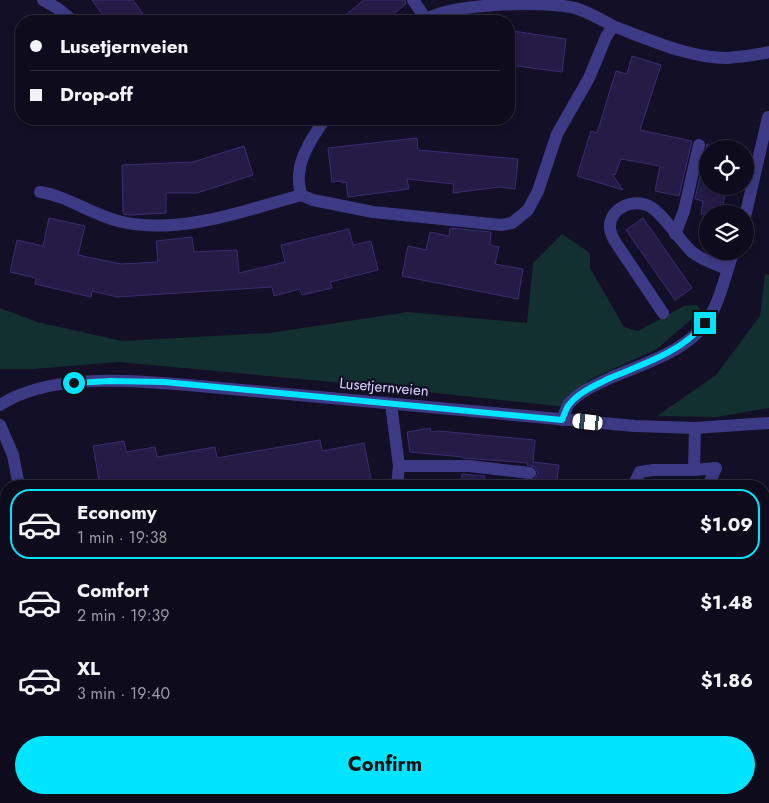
<!DOCTYPE html>
<meta charset="utf-8">
<style>
:root{--surface:#0e0b1c;--page:#1c1929;--text:#f1f3f6;--muted:#9b9ba3;--line:#2e2b3b;--accent:#00e5ff}
body{margin:0;font-family:Jost,sans-serif;background:var(--page);color:var(--text);height:100vh;display:flex;flex-direction:column;font-size:19px;white-space:nowrap}
*{box-sizing:border-box;margin:0}
p{font-size:16px;color:var(--muted)}
.icon{flex:none;width:28px;height:28px;fill:none;stroke:currentColor;stroke-width:2;stroke-linecap:round;stroke-linejoin:round}
.map{position:relative;flex:1;overflow:hidden}
.side{position:absolute;left:0px;top:480px;width:770px;height:324px;display:flex;flex-direction:column;background:var(--surface);border-radius:20px 20px 0 0;box-shadow:0 2px 8px #0003,0 0 0 1px var(--line)}
.side>*{flex:none}
.banner{position:absolute;left:15px;top:15px;width:500px;height:110px;border-radius:20px;box-shadow:0 2px 8px #0003,0 0 0 1px var(--line);display:grid;align-content:center;height:110px;padding:0 15px;background:var(--surface)}
.tools{position:absolute;left:699px;top:140px;display:grid;gap:10px}
.tools a{display:grid;place-items:center;width:55px;height:55px;border-radius:50%;background:var(--surface);box-shadow:0 2px 8px #0003,0 0 0 1px var(--line);font-size:25px}
.end{position:absolute;width:22px;height:22px;margin:-11px;border:6px solid #00e5ff;background:#111;box-shadow:0 0 0 2px #111}
.from{border-radius:50%}
.car{position:absolute;width:15px;height:30px;margin:-15px -8px;border-radius:6px;box-shadow:0 0 4px 1px #0007;background:linear-gradient(#fff 24%,#345 0 40%,#fff 0 76%,#345 0 86%,#fff 0)}
.banner b{display:flex;align-items:center;gap:18px;height:48px;font-size:19px}
.banner b+b{border-top:1px solid var(--line)}
.banner i{width:12px;height:12px;background:var(--text)}
ul{padding:9px 0 0;list-style:none}
li{display:flex;align-items:center;gap:15px;height:70px;margin:0 10px 8px;padding:0 5px;border:2px solid transparent;border-radius:20px}
li div{flex:1}
li b{display:block;font-size:19px}
li em{font-style:normal;font-weight:700}
li.current{border-color:var(--accent)}
li>.icon{width:45px;height:45px;stroke-width:1.5}
.cta{display:flex;gap:10px;margin-top:auto;padding:10px 15px}
.cta a{flex:1;height:58px;border-radius:30px;background:var(--accent);color:#111;font-size:20px;font-weight:700;line-height:58px;text-align:center}
.map>svg:first-child{display:block}
</style>
<div class="map">
<svg width="769" height="803" viewBox="0 0 769 803">
<rect width="100%" height="100%" fill="#130f26"/>
<g fill="#12302f">
<path d="M562,234L590,253V268L624,327L638,331L684,306L697,305L701,311L657,349L589,380L566,407L343,383L119,362L33,369H0V308L37,322L122,341L270,333L408,312L527,323L533,263Z"/>
<path d="M765,274L769,275V408L717,417L657,416L716,375L760,316Z"/>
<path d="M144,798H165L180,803H139Z"/>
</g>
<g fill="#241b47" stroke="#3b2d73">
<path d="M92,0H133L143,14L133,21H107Z"/>
<path d="M364,0H405L406,4L385,21H338Z"/>
<path d="M513,31L566,39L562,72L509,65Z"/>
<path d="M632,56L661,65L640,130L692,141L679,196L655,191L660,166L621,159L615,175L612,174L623,190L577,176L591,131L597,133L616,71L627,74Z"/>
<path d="M417,138L418,150L518,159L515,189L499,187L453,193L454,184L407,179L409,189L348,197L346,182L342,183V181L332,182L328,148Z"/>
<path d="M707,144H708V186H727L721,214H701L703,201L695,199Z"/>
<path d="M244,146L253,175L197,193H166V213L130,215L123,214L122,165L193,162Z"/>
<path d="M49,218L85,226L78,255L121,264L158,262L156,241L192,237L194,252L237,250L239,273L285,262L281,245L349,229L353,245L371,241L378,270L330,282L332,288L302,295L300,289L274,296L272,287L117,297L92,291L91,297L35,284L36,278L10,272L17,240L43,246Z"/>
<path d="M643,218L692,288L675,300L626,230Z"/>
<path d="M450,228L491,232L490,245L499,247L495,264L523,269L518,299L402,276L408,246L426,250L430,232L449,236Z"/>
<path d="M430,428L431,432L439,431L535,440L533,462L559,465L556,486H526V481L534,480L538,473L535,467L527,465L528,463L463,458V457L410,452L407,432Z"/>
<path d="M320,440L322,451L364,443L372,484L360,486H100L93,446L124,441L126,452L155,447L157,457L215,447L217,458Z"/>
<path d="M462,474L485,476L484,486H461Z"/>
</g>
<g fill="none" stroke-linecap="round" stroke-linejoin="round">
<g stroke="#3d3a85" stroke-width="12">
<path d="M43,0L57,8L73,21"/>
<path d="M413,0L426,19"/>
<path d="M424,21C446,3 551,0 578,9C590,13 602,20 613,26"/>
<path d="M40,192C67,196 91,214 118,221C178,236 243,211 301,195L313,200L373,212L501,225L512,223L528,210L538,191L557,134L589,78L606,37L613,26C648,39 689,58 727,58C741,57 755,55 769,52"/>
<path d="M301,195C300,189 298,181 299,175C300,155 314,135 325,119"/>
<path d="M745,217L768,117"/>
<path d="M675,234L684,211L699,145"/>
<path d="M663,313L614,240C609,230 608,223 614,214C622,204 637,200 649,206C663,213 679,240 692,252C702,260 715,264 727,269"/>
<path d="M391,404L399,466L397,486"/>
<path d="M562,420C564,415 566,409 568,405C578,392 596,385 610,378C638,366 677,354 698,332C720,310 723,279 734,251"/>
<path d="M399,466H469L530,473"/>
<path d="M694,470L716,468L708,486"/>
<path d="M633,486L640,472L653,470H694L695,428"/>
<path d="M0,575H6"/>
</g>
<g stroke="#3d3a85" stroke-width="12">
<path d="M0,405C49,373 131,380 188,385L635,426L695,428L769,423"/>
<path d="M0,425L13,455L19,486"/>
<path d="M0,633L6,602"/>
</g>
</g>
<g fill="none" stroke-linecap="round" stroke-linejoin="round">
<path stroke="#00e5ff" stroke-width="6" d="M74,383L110,381L164,382L562,420C564,415 566,409 568,406C578,392 596,385 610,378C643,364 682,352 705,323"/>
</g>
<g text-anchor="middle" dominant-baseline="central" stroke-width="4.5" stroke-linejoin="round" paint-order="stroke">
<g font-size="15" fill="#d9d4ff" stroke="#130f26">
<text transform="translate(384 387) rotate(5)">Lusetjernveien</text>
</g>
</g>
</svg>
<div class="tools">
<a><svg class="icon" aria-label="locate" viewBox="0 0 24 24"><circle cx="12" cy="12" r="6"/><path d="M12 2v4M12 18v4M2 12h4M18 12h4"/></svg></a>
<a><svg class="icon" aria-label="layers" viewBox="0 0 24 24"><path d="M12 4l9 5-9 5-9-5zM3 14l9 5 9-5"/></svg></a>
</div>
<i class="end from" style="left:74px;top:383px"></i>
<i class="end" style="left:705px;top:323px"></i>
<i class="car" style="left:588px;top:422px;rotate:276deg"></i>
<div class="banner">
<b><i class="from"></i>Lusetjernveien</b>
<b><i></i>Drop-off</b>
</div>
<section class="side">
<ul>
<li class="current"><svg class="icon" aria-label="car" viewBox="0 0 24 24"><path d="M5 17H2v-5l4-1 3-4h7l3 4 3 1v5h-3M9 17h6M6 11h13"/><circle cx="7" cy="17" r="2"/><circle cx="17" cy="17" r="2"/></svg><div><b>Economy</b><p>1 min · 19:38</p></div><em>$1.09</em></li>
<li><svg class="icon" aria-label="car" viewBox="0 0 24 24"><path d="M5 17H2v-5l4-1 3-4h7l3 4 3 1v5h-3M9 17h6M6 11h13"/><circle cx="7" cy="17" r="2"/><circle cx="17" cy="17" r="2"/></svg><div><b>Comfort</b><p>2 min · 19:39</p></div><em>$1.48</em></li>
<li><svg class="icon" aria-label="car" viewBox="0 0 24 24"><path d="M5 17H2v-5l4-1 3-4h7l3 4 3 1v5h-3M9 17h6M6 11h13"/><circle cx="7" cy="17" r="2"/><circle cx="17" cy="17" r="2"/></svg><div><b>XL</b><p>3 min · 19:40</p></div><em>$1.86</em></li>
</ul>
<div class="cta"><a>Confirm</a></div>
</section>
</div>
